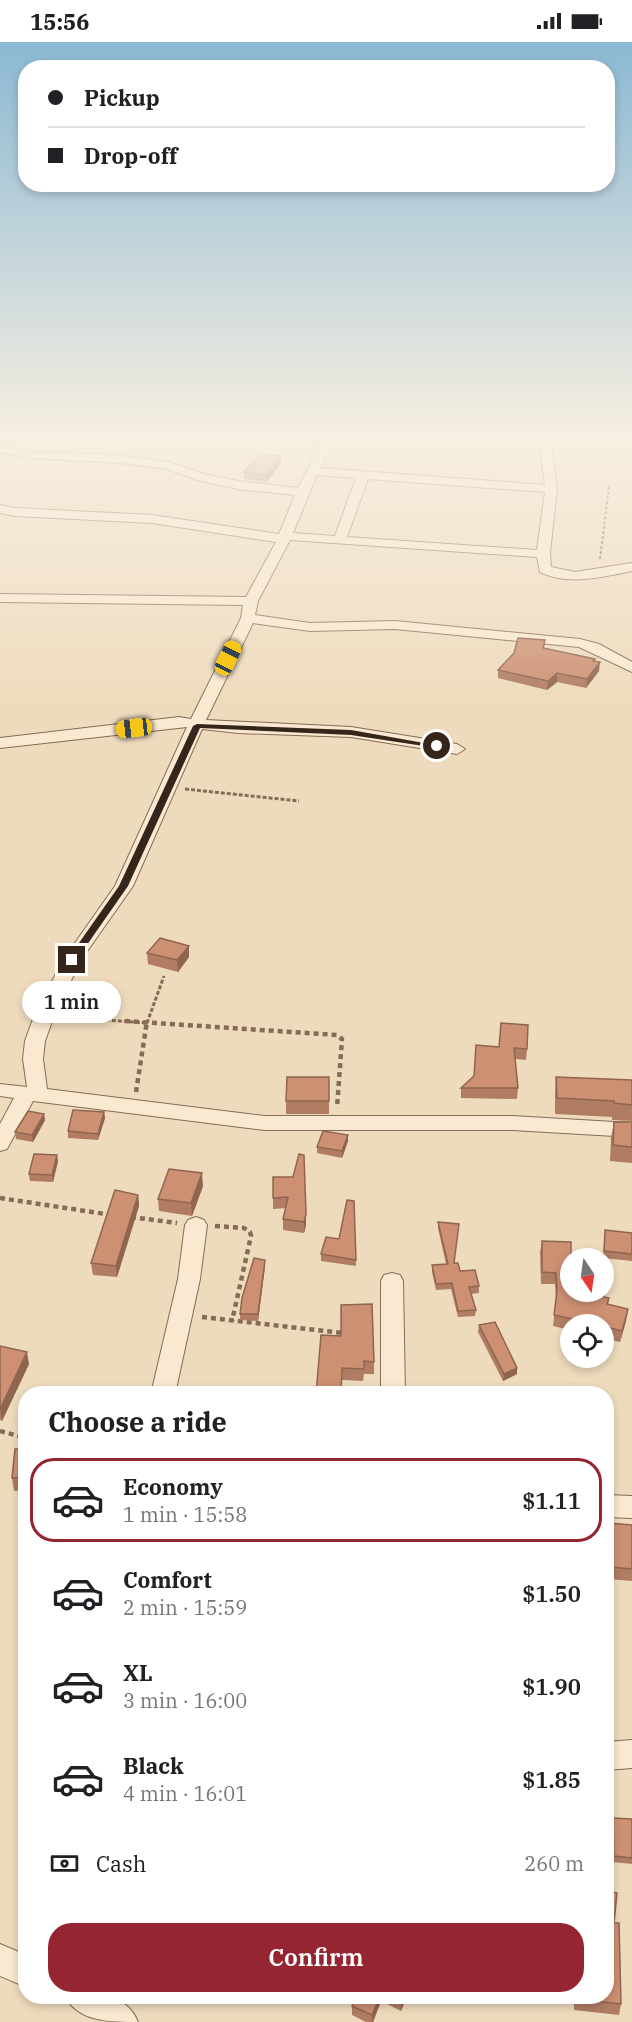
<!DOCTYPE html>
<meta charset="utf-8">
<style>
:root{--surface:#fff;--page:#f6f6f6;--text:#202124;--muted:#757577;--line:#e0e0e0;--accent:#952530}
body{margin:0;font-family:"IBM Plex Serif",serif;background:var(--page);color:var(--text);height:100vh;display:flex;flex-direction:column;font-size:22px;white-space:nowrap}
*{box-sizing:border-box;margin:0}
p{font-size:20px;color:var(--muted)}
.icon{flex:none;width:33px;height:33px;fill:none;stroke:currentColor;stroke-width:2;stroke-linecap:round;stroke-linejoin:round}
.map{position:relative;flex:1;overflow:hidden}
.side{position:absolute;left:18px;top:1344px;width:596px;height:618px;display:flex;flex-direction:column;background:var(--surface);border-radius:24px;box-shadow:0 3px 9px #0003}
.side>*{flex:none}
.banner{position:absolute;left:18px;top:18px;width:597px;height:132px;border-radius:24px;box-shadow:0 3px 9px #0003;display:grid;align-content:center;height:132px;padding:0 30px;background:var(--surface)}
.needle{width:39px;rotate:167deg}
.tools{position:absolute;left:560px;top:1206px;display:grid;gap:12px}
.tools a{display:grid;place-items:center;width:54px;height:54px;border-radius:50%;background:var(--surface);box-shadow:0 3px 9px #0003;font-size:30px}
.end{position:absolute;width:27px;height:27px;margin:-14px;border:8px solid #35251b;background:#fff;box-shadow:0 0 0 3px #fff}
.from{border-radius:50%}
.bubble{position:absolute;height:42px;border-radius:21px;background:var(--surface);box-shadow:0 3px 9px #0003;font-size:20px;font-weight:600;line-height:42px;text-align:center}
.car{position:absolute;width:18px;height:36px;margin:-18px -9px;border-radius:8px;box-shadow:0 0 4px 2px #0007;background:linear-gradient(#f5c518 24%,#345 0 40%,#f5c518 0 76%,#345 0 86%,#f5c518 0)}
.banner b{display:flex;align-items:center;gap:21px;height:57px;font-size:22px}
.banner b+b{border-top:2px solid var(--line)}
.banner i{width:15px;height:15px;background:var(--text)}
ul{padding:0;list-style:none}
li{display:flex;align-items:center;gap:18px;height:84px;margin:0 12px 9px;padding:0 18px;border:3px solid transparent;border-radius:24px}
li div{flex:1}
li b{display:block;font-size:22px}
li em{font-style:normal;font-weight:600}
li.current{border-color:var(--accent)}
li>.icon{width:54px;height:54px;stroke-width:1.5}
h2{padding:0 30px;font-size:27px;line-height:72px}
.pay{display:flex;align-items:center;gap:15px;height:66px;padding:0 30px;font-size:22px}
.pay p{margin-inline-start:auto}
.primary-button{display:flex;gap:12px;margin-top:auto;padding:12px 30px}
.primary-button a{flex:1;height:69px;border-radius:24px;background:var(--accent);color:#fff;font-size:24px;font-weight:600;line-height:69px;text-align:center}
.status{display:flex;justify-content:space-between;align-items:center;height:42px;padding:0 30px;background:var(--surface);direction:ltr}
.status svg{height:16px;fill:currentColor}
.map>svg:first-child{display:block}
</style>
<div class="status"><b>15:56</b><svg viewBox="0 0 49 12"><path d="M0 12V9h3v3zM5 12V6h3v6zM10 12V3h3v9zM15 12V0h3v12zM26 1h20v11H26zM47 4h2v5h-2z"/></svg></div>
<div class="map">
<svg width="632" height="1980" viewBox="0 0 632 1980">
<rect width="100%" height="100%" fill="#eedbbd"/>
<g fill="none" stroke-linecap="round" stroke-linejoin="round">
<g stroke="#866b56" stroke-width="2">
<g id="street">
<path d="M325,392H337L320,426L545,443L539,401L546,392H558L551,401L557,448L550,510L551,525L575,530L632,521V529C602,535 569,544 540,530L537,515L290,498L258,559L255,573L310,581L395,579L580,597L599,602L632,620V630L579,605L395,587L310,589L253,581L206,678L351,685L457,702L465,707L457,712L351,695L238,691L202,687L133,844L81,918L54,974L45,999L43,1017L47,1047L265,1074H512L632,1081V1095L512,1088H265L33,1059L7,1107L0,1109V1082L14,1056L0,1054V1042L27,1045L23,1017L25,999L34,974L63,918L115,844L187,685L0,706V696L179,675L191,677L241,576L243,563L0,560V552L246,555L276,500L152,481L15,474L0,471V463L15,466L152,473L279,492L295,453L238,447L197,438L167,427L120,421L31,416L0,410V404L31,410L120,413L169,420L204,432L238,439L298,446ZM317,433L356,436L335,494L293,491ZM368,437L545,450L537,508L347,495Z"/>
<path d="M196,1175L204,1178L207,1183L200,1237L175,1352H151L178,1237L185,1183L188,1178Z"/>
<path d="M392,1231L400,1233L403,1239L405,1352H381V1239L384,1233Z"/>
<path d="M606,1453L632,1454V1476L606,1475Z"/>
<path d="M632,1698V1726L606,1728V1700Z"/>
<path d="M0,1902L26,1913V1945L0,1934Z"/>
<path d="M65,1954C93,1954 126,1949 138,1980C110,1980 78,1980 65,1954Z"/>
</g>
</g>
<path stroke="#866b56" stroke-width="2" stroke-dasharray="3 2" stroke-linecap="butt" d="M600,517L609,444"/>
<g stroke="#866b56" stroke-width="3" stroke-dasharray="4 2" stroke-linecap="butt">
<path d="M185,747L299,759"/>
<path d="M64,975L148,981"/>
<path d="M147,981L164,934"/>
</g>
<g stroke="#866b56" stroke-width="4.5" stroke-dasharray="5 4" stroke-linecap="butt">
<path d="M125,979L337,993L342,997L337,1066"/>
<path d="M136,1050L147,979"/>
<path d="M0,1156L112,1173"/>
<path d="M131,1175L177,1181"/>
<path d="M215,1184L244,1186L250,1190L251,1194L232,1279"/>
<path d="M202,1275L343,1291"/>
<path d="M0,1389L26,1396"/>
</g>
<use href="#street" fill="#f9e9d0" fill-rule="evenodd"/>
</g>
<g fill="#b07c62">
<path d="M281,414V421L267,440L244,437V430Z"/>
<path d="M545,598L544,606L595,617V619L599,629L586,646L557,640L547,648L498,636V628Z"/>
<path d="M147,911L189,915L178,930L148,922Z"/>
<path d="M476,1003L527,1007L526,1018L515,1017L518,1046L517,1057L461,1056V1046L474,1034Z"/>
<path d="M329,1035V1072H286V1059Z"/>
<path d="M556,1035L632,1038V1079L612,1078V1075L555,1072V1051Z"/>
<path d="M104,1070L105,1076L98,1098L68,1096V1089Z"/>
<path d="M44,1072L45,1078L33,1100L16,1097L15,1090Z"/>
<path d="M614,1080H632V1121L610,1119L611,1096Z"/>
<path d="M348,1099L342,1116L317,1111V1105Z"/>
<path d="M58,1119L53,1140L30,1139L29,1132Z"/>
<path d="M273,1135H293L306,1183L304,1191L283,1188V1177L286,1166L273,1167Z"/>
<path d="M203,1144L192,1174L159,1169L158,1157Z"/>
<path d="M138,1153L139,1164L117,1235L93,1233L91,1221Z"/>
<path d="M354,1159L356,1224L321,1219V1212L339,1197Z"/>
<path d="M438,1180L455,1221L460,1229L479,1244V1251L471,1252L476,1268L475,1274L458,1275L451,1247L436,1248L432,1230V1223L446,1222L438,1186Z"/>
<path d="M605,1188L632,1191V1219L603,1216Z"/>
<path d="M542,1199L571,1215L604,1255L609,1256L608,1263L626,1279L620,1300L603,1296V1282H570V1288L553,1284L556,1259L555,1242H541L540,1210Z"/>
<path d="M265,1224L258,1279L240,1278V1272Z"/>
<path d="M479,1283L517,1326V1332L503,1339L478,1290Z"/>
<path d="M321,1293L374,1320V1332H364L363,1339L342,1338L341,1352H316Z"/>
<path d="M0,1304L29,1322L2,1379L0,1378Z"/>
<path d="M26,1407V1448L14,1449L12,1436Z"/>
<path d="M609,1481L632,1483V1539L608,1537L607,1494Z"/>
<path d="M613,1776L632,1777V1822L613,1820L612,1782Z"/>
<path d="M614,1881L621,1962L619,1973L574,1968V1954H606Z"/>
<path d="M356,1954H407L401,1969L381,1959L373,1980H366L352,1973V1964Z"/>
</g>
<g fill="#906550">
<path d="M281,414V421L267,440L266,433Z"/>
<path d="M600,620L599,629L586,646L587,637Z"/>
<path d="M557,631V640L547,648L548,639Z"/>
<path d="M189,904V915L178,930L177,918Z"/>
<path d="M104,1070L105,1076L98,1098V1092Z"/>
<path d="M44,1072L45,1078L33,1100L32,1093Z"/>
<path d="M348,1093V1099L342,1116V1109Z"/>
<path d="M57,1113L58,1119L53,1140L52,1133Z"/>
<path d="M202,1131L203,1144L192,1174L191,1161Z"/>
<path d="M138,1153L139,1164L117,1235L116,1224Z"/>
<path d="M306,1172V1183L304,1191V1180Z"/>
<path d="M265,1218V1224L258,1279V1272Z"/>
<path d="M628,1267L626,1279L620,1300L622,1289Z"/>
<path d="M27,1310L29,1322L2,1379L0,1367Z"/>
<path d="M517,1326V1332L503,1339L504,1332Z"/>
<path d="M380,1954H381V1959L373,1980H372V1973Z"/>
<path d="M404,1954H407L401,1969V1960Z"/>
</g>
<g fill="#cd9072" stroke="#906550" stroke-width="1.5">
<path d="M260,412L281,414L266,433L244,430Z"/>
<path d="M518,596L545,598L543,606L595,617L593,619L600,620L587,637L557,631L548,639L498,628L514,611Z"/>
<path d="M160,896L189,904L177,918L147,911Z"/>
<path d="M501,981L528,983L527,1007L514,1006L518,1046H461L474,1034L476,1003L499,1005Z"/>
<path d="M287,1035H329V1059H286Z"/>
<path d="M556,1035L632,1038V1063L614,1061V1059L557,1056Z"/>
<path d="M73,1068L104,1070L98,1092L68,1089Z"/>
<path d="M28,1069L44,1072L32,1093L15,1090Z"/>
<path d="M614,1080H632V1105L613,1103Z"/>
<path d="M323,1089L348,1093L342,1109L317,1105Z"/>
<path d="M34,1112L57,1113L52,1133L29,1132Z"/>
<path d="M299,1112L304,1113L306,1172L304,1180L283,1177L288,1155L273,1156V1135H293Z"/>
<path d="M169,1127L202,1131L191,1161L158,1157Z"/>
<path d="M115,1148L138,1153L116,1224L91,1221Z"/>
<path d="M347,1158L354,1159L356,1218L321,1212L326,1195L339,1197Z"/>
<path d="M438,1180L459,1182L454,1221H458L460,1229L475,1228L479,1244L469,1245L476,1268L458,1269L452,1241L436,1242L432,1223L448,1222Z"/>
<path d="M605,1188L632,1191V1212L604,1209Z"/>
<path d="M542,1199L571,1200V1215L590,1216H570V1250H603V1227L604,1255L609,1256L607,1262L628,1267L622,1289L603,1284V1282H596L554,1273L557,1249L556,1231L542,1230Z"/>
<path d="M254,1216L265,1218L258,1272H240L242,1256Z"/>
<path d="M372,1262L374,1320L364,1319V1327L342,1326L341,1352H316L321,1293L341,1294V1263Z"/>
<path d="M495,1280L517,1326L504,1332L479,1283Z"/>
<path d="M0,1304L27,1310L0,1367Z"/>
<path d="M15,1407H26V1435L12,1436Z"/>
<path d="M609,1481L632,1483V1527L610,1525Z"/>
<path d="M613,1776L632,1777V1816L614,1814Z"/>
<path d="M606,1848L617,1851L614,1881H619L621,1962L576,1957V1954H606Z"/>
<path d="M356,1954H380L372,1973L352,1964Z"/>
<path d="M390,1954H404L401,1960Z"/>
</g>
<linearGradient id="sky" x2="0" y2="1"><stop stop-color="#8bb8d3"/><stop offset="0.59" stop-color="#f7efe1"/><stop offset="1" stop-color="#f7efe1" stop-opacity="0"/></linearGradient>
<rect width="632" height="669" fill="url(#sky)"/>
<path fill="#35251b" d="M197,682L351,688L441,704L437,706L351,693L200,686L128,844L75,920H68L67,918L119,844L193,684Z"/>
</svg>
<div class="tools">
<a><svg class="needle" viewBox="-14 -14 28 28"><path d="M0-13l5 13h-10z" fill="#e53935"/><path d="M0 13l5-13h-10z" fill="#757577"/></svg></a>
<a><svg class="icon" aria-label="locate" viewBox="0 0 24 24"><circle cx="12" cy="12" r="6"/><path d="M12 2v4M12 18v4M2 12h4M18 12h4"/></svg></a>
</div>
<i class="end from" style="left:437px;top:704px"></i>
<i class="end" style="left:72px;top:918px"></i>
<div class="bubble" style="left:22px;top:939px;width:99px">1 min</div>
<i class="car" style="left:228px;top:616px;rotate:26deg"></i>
<i class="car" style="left:134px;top:686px;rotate:263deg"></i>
<div class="banner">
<b><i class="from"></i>Pickup</b>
<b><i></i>Drop-off</b>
</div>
<section class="side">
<h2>Choose a ride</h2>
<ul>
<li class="current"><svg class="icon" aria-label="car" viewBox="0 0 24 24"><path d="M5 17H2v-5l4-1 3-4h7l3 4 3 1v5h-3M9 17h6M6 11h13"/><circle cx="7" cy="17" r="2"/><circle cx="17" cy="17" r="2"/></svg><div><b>Economy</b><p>1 min · 15:58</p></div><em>$1.11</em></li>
<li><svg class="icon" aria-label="car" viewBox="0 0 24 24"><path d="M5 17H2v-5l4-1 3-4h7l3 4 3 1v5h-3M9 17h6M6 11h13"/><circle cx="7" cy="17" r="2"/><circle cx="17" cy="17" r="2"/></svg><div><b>Comfort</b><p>2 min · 15:59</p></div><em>$1.50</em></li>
<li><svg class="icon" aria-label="car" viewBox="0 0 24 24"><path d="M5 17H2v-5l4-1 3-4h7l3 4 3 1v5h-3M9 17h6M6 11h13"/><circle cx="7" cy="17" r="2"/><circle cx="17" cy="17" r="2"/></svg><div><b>XL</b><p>3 min · 16:00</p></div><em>$1.90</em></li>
<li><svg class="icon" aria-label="car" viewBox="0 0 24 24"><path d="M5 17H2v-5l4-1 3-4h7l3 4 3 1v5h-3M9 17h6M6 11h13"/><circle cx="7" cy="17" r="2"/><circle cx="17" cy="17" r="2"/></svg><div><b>Black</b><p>4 min · 16:01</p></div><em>$1.85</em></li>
</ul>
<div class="pay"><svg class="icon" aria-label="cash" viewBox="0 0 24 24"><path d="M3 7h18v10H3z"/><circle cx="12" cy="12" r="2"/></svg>Cash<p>260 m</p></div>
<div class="primary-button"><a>Confirm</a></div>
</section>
</div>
